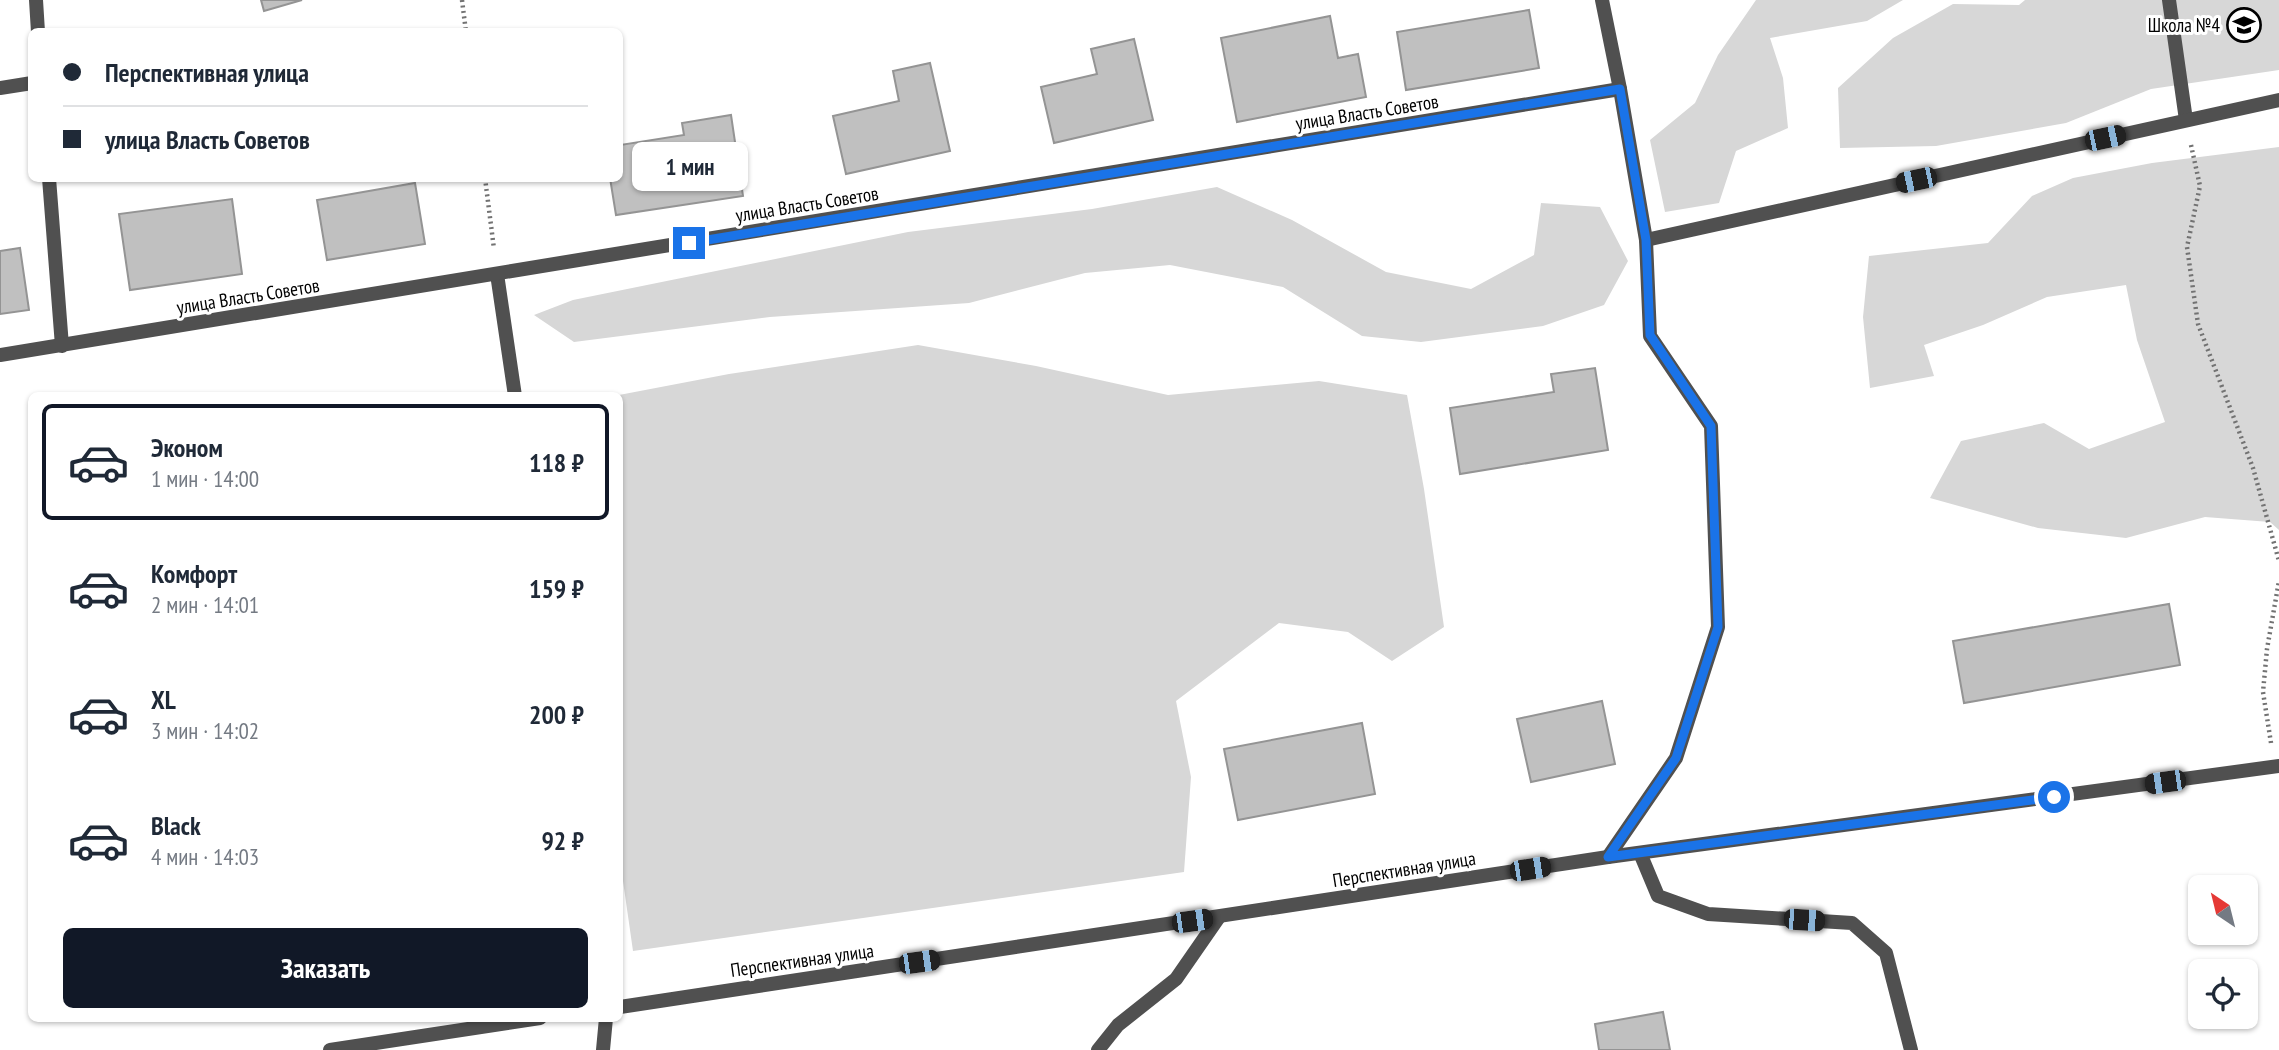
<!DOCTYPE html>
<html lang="ru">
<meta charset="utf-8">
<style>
:root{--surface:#fff;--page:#f6f6f7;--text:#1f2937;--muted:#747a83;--line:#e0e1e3;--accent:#111827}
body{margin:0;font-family:"PT Sans Narrow",sans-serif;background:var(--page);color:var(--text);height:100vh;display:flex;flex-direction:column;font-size:26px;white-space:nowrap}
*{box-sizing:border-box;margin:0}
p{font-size:23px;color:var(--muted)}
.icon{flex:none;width:38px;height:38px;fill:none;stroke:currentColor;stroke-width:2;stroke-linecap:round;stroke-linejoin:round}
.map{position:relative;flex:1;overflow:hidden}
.side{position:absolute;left:28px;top:392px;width:595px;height:630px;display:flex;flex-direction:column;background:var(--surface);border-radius:10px;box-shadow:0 2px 5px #0004}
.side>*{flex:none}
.top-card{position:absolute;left:28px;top:28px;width:595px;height:154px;border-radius:10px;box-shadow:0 2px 5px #0004;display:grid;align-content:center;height:154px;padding:0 35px;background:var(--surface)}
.needle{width:46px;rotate:325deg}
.tools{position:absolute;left:2188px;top:875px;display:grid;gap:14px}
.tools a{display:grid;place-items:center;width:70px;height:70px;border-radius:10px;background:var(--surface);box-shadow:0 2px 5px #0004;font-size:35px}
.end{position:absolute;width:32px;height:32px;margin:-16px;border:9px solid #1a73e8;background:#fff;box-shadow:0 0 0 4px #fff}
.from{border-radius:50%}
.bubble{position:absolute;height:49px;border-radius:10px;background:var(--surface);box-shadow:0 2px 5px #0004;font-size:23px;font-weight:700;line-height:49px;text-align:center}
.car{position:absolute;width:21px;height:42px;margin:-21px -10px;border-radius:9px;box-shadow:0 0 5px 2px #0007;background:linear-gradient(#222 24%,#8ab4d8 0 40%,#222 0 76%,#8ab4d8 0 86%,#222 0)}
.top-card b{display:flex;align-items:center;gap:24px;height:66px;font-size:26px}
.top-card b+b{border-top:2px solid var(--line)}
.top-card i{width:18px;height:18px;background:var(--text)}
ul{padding:12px 0 0;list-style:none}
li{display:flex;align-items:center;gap:21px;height:116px;margin:0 14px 10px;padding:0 21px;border:4px solid transparent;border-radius:10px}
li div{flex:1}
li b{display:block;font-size:26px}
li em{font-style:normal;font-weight:700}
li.selected{border-color:var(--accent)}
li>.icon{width:63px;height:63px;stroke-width:1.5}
.primary-button{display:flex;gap:14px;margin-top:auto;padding:14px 35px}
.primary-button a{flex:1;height:80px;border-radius:10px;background:var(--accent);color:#fff;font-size:28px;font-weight:700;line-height:80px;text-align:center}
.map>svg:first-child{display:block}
</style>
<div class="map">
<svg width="2279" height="1050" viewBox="0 0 2279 1050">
<rect width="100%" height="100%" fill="#fff"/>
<g fill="#d7d7d7">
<path d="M1756,0H1903L1867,21L1770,38L1783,78L1788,128L1736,151L1719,203L1665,212L1650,140L1695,103L1718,55Z"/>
<path d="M2025,0H2279V70L2151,89L2066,123L1936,146L1840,148L1838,88L1893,38L1953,4L2019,5Z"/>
<path d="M2279,147V530L2270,522L2205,517L2126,538L2038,528L1930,498L1961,441L2044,423L2089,449L2165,422L2137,340L2126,285L2047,297L1983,325L1924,345L1934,376L1870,388L1863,317L1869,256L1988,243L2032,196L2073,178L2152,163Z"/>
<path d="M1217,187L1292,220L1386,272L1471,289L1534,255L1541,203L1600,207L1628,261L1604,305L1543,326L1421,342L1362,336L1283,287L1170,265L1085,273L969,303L770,317L574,342L534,315L573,300L908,232L1092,209Z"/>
<path d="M918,345L1036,366L1168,395L1319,381L1407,395L1424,489L1444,627L1392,661L1348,632L1279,623L1176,701L1191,777L1184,872L633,951L620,860L619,395L729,374Z"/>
</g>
<g fill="#c0c0c0" stroke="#949494" stroke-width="2">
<path d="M261,0H302L264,11Z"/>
<path d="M1529,10L1539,68L1406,90L1397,32Z"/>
<path d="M1330,16L1338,58L1358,54L1366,97L1237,122L1221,38Z"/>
<path d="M1134,39L1153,120L1054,143L1041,87L1097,74L1091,49Z"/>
<path d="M930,63L950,151L846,174L833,116L899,101L893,71Z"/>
<path d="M731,115L743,196L616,215L610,178H620V145L684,135L682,123Z"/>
<path d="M415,183L425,244L327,260L317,200Z"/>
<path d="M232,199L242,274L130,290L119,214Z"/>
<path d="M20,248L29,310L0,314V251Z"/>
<path d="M1595,368L1608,450L1460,474L1450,408L1554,392L1551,374Z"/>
<path d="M2169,604L2180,665L1964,703L1953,641Z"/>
<path d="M1602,701L1615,764L1531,782L1517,719Z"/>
<path d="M1362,723L1375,794L1238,820L1224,749Z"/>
<path d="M1663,1012L1670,1050H1599L1595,1024Z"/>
</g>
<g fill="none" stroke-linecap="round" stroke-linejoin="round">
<g stroke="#727272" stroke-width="4.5" stroke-dasharray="2 3.5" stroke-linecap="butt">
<path d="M462,0L466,32"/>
<path d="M2191,145L2200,186L2187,247L2198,324L2253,468L2279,561"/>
<path d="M485,178L494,249"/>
<path d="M2271,743L2263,692L2267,649L2279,581"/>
</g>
<g stroke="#505050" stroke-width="14">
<path d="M36,0L38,32"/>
<path d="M0,88L32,83"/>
<path d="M49,178L62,346"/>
<path d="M497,274L515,396"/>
<path d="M603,1050L606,1018"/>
<path d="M1098,1050L1118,1025L1176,979L1219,917"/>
</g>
<g stroke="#505050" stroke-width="14">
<path d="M1602,0L1620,89L1646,240L1650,336L1711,426L1718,627L1676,758L1608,857"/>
<path d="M2169,0L2186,120"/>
<path d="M1646,240L2279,100"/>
<path d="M0,355L1620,89"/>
<path d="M1640,853L1658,896L1708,914L1852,923L1886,953L1911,1050"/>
<path d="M620,1007L1608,857L2279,766"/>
<path d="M330,1050L540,1018"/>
</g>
</g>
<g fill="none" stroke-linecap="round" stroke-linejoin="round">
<path stroke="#1a73e8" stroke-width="9" d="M689,243L1620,89L1646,240L1650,335L1711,426L1718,627L1676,758L1608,857L2054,797"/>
</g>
<defs>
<g id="school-ring" transform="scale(1.75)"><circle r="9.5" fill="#fff" stroke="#000" stroke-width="1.5"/><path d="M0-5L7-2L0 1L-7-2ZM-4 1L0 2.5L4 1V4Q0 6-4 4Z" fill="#000"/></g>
</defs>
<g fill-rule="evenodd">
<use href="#school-ring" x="2244" y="25"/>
</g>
<g text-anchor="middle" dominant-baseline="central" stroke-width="6" stroke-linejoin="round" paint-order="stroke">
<g font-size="19" fill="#000" stroke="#fff" text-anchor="end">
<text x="2220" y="25">Школа №4</text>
</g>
<g font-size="19" fill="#000" stroke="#fff">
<text transform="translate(1367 112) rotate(-9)">улица Власть Советов</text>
<text transform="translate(807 204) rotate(-9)">улица Власть Советов</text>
<text transform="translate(248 296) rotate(-9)">улица Власть Советов</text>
<text transform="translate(1404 869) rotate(-9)">Перспективная улица</text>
<text transform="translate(802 960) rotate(-8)">Перспективная улица</text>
</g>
</g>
</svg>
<div class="tools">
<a><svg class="needle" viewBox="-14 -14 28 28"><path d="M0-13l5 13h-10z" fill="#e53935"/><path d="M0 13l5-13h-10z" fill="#747a83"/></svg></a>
<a><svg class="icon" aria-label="locate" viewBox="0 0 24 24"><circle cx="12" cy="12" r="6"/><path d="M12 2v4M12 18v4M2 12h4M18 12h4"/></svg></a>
</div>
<i class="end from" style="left:2054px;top:797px"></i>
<i class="end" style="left:689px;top:243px"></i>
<div class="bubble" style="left:632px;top:142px;width:116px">1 мин</div>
<i class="car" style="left:2105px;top:138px;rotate:78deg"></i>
<i class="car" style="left:1916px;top:180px;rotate:258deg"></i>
<i class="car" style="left:2165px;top:782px;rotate:262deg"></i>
<i class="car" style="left:1530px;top:869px;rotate:81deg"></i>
<i class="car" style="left:1804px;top:920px;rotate:94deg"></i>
<i class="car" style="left:1192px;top:921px;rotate:82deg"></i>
<i class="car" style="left:919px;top:962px;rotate:82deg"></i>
<div class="top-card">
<b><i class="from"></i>Перспективная улица</b>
<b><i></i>улица Власть Советов</b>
</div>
<section class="side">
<ul>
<li class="selected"><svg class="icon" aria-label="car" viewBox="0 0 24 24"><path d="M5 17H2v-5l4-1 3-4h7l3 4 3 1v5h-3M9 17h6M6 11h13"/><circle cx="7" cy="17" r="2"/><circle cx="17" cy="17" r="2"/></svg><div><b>Эконом</b><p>1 мин · 14:00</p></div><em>118 ₽</em></li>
<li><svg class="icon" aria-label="car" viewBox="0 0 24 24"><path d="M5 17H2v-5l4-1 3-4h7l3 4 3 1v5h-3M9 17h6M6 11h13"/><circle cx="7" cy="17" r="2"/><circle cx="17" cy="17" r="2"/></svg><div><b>Комфорт</b><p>2 мин · 14:01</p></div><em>159 ₽</em></li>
<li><svg class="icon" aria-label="car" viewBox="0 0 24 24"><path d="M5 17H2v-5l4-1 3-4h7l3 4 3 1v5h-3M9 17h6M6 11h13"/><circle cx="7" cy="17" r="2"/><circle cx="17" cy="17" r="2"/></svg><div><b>XL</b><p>3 мин · 14:02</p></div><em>200 ₽</em></li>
<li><svg class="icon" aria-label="car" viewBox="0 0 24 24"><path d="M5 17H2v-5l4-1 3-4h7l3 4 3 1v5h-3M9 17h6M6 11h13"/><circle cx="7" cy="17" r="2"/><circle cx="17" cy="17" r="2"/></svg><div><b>Black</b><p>4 мин · 14:03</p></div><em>92 ₽</em></li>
</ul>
<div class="primary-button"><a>Заказать</a></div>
</section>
</div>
